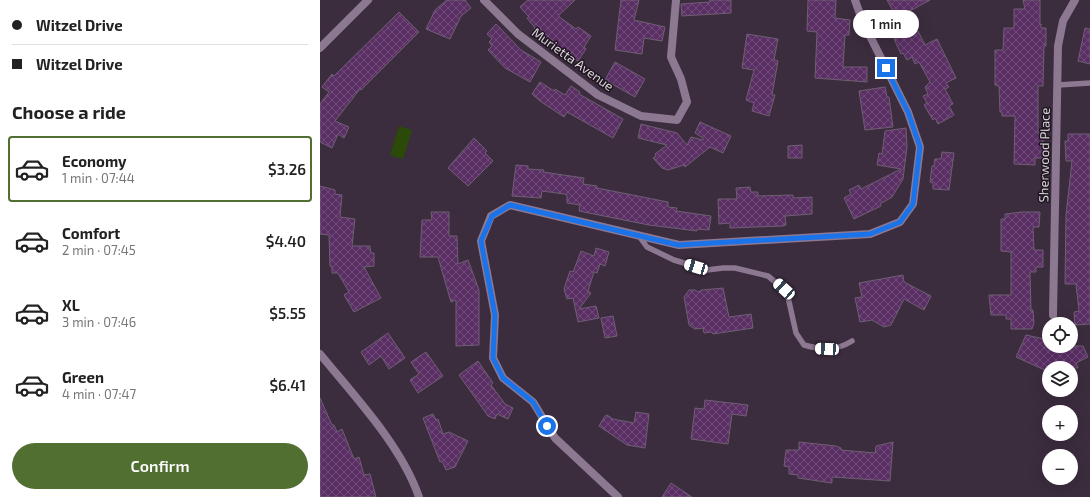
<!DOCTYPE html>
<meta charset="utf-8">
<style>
:root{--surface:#fff;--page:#f6f6f6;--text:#222;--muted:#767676;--line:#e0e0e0;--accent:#526f32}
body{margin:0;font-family:"Exo 2",sans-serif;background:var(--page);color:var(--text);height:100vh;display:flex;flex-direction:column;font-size:15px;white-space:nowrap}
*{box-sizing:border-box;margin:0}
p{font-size:13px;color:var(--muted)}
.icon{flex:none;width:22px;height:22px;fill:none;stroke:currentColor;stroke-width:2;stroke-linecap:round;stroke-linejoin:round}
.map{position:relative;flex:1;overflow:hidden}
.panel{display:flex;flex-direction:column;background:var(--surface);width:320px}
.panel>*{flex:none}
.top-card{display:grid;align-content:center;height:88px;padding:0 12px;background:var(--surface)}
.buttons{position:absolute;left:722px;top:317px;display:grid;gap:8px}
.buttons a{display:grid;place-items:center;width:36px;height:36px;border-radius:50%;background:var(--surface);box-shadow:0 4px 16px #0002;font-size:20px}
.end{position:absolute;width:18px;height:18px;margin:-9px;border:5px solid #1a73e8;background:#fff;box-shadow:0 0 0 2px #fff}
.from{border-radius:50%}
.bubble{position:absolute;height:28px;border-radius:14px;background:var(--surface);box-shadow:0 4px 16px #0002;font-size:13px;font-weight:600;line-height:28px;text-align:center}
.car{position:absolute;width:12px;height:24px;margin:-12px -6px;border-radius:5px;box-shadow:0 0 3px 1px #0007;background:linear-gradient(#fff 24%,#345 0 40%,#fff 0 76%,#345 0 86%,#fff 0)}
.top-card b{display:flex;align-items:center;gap:14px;height:38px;font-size:15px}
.top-card b+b{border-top:1px solid var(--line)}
.top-card i{width:10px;height:10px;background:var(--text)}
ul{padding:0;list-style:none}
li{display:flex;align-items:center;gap:12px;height:66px;margin:0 8px 6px;padding:0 4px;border:2px solid transparent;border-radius:4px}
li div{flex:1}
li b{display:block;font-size:15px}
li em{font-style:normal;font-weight:600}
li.on{border-color:var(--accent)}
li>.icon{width:36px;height:36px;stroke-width:1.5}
h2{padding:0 12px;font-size:18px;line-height:48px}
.button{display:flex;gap:8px;margin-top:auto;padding:8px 12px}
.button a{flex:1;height:46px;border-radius:24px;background:var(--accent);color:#fff;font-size:16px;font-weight:600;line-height:46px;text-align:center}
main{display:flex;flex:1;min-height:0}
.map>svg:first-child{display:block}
</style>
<main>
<section class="panel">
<div class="top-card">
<b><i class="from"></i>Witzel Drive</b>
<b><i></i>Witzel Drive</b>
</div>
<h2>Choose a ride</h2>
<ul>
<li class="on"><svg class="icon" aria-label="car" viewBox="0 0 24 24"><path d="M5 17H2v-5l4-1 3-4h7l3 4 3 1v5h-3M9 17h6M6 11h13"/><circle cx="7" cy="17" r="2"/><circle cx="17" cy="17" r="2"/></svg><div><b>Economy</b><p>1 min · 07:44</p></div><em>$3.26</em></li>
<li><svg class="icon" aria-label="car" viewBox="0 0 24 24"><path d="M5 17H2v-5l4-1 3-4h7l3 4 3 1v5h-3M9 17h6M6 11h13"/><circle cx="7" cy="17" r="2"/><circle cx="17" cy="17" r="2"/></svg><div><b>Comfort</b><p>2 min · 07:45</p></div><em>$4.40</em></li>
<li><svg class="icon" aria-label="car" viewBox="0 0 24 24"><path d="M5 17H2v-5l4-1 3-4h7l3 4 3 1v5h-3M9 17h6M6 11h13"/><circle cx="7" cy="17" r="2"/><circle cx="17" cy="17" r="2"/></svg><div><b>XL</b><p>3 min · 07:46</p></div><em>$5.55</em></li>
<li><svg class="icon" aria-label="car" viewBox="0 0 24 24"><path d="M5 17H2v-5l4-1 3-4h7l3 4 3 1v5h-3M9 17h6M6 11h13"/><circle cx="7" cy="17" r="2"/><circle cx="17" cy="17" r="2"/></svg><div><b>Green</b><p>4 min · 07:47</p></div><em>$6.41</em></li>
</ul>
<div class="button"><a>Confirm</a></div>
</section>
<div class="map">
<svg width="770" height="497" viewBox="0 0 770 497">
<defs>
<pattern id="building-cross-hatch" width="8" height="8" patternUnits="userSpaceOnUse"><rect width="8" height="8" fill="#5a2f64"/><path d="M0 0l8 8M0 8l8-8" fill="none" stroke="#714c7a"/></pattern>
</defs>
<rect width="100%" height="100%" fill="#3b2c3e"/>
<path fill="#2c4a07" d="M79,126L92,130L83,159L70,155Z"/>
<g fill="url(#building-cross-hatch)" stroke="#6f5f73">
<path d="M127,0H145L151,8L141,16L130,39L106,29L115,10Z"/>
<path d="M208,0H255L238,16L256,29L258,27L271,36L264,47L266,49L258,61L220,36L214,29L215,28L207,18L209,17L200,7Z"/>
<path d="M301,0H319L314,20L345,27L342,41L324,38L322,54L295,50Z"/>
<path d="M390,0H411V13L362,16L361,4L390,2Z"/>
<path d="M488,0H516L515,18L530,20L529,35H525L523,67H547V82L495,78L497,32L487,31Z"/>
<path d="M567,0H610L577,18Z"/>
<path d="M703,0H720V24H721V28H726V46H724L723,86H718V132L723,133V158H715V165L694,164L695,116H682V112H680L679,86L675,85V50H683L684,28H694V9H705Z"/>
<path d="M79,12L99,32L41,90L40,89L15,121L29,127L24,138L18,134L12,148L0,142V104L9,92L2,87L12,74L14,76Z"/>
<path d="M176,24L201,50L221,62L210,82L185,68L168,50L172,46L169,42L172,39L167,34Z"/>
<path d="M590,24L595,33L598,31L605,45L617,39L636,78L626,83L629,87L625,89L633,104L629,106L634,115L618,124L615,118L613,120L604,105L607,103L603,96L608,94L605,87L610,82L599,62L595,64L592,57L587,60L583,53L581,54L574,39L576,38L574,32Z"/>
<path d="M765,28L770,29V64L758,61Z"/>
<path d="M427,34L458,39L454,60L458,61L452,95H455L449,116L432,111L434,103L426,100L434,70L422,68Z"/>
<path d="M295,62L325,79L315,97L285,80Z"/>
<path d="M220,82L234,91L235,89L245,95L251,86L260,92L259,94L303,119L293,138L247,112L244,117L220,101L212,94Z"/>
<path d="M565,87L567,97H569L573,127L545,130L539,91Z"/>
<path d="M380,122L411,136L403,153L390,147L365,167L364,165L348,170L342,168L333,158L336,156L335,154L347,145L318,138L321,124L357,133L367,145L371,137L383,140V138L375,133Z"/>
<path d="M586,128L587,147L583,179L572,197L560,204L561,206L534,219L524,198L531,194L529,190L539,185L541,189L581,169L557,165L559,153L562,154L565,131Z"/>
<path d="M748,134H770V324L755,325L754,312L759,311L756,284H745L746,215L752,161H746L745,141H748Z"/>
<path d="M154,138L167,151L165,153L173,161L148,186L128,168Z"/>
<path d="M482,145V158H468V146Z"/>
<path d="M622,152L634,153L629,190L613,189V183L610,182L612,166H614L615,159H621Z"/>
<path d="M196,165L208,166V169L224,170L223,172L264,178L263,184L277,186V188L348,202V207L357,208L356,211L391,216L389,230L377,229V231L329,225L259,211L260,205L247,203V195L244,194L222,191L221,198L192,196Z"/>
<path d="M0,186L15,190V194L22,195L20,217L35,219L32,246H50L51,253H54V266L44,267L61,298L34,312L24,295L29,292L18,273H12V266H10L9,235L0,234Z"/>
<path d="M430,187L431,192H438V196L473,195V198L492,197V214L465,216L466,225L463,226L410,228V223L399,224L398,199H417L416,188Z"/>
<path d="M111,212H129V236H137L138,264L148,260L159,290V345L136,346V300L131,302L118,257H100L102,220H112Z"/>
<path d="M702,212H720L719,227H713L714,250H723V267H716V272H710L711,310H713L714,323L712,329H691V319H686V315H671L669,295H691V252L681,251V219H685V214Z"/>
<path d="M276,248L289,252L285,266L280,264L277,273L274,272L268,291L271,293L259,309L276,306L279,318L258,322L253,298L247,299L244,289L250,271L253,272L261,251L274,256Z"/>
<path d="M583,275L584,282L611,296L604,310L584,299L571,325L564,327L552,320L540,322L535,298L542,297L539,283Z"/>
<path d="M403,288L409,317L431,314L433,328L393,334L392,332L384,333L383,328L375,329L369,325L364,297L369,290H375L378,292L382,290Z"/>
<path d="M293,316L297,336L285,338L281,318Z"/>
<path d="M68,333L85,358L69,369L61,356L49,365L41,352Z"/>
<path d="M706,335L729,340V346H763L768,357L756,363L758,368H729V372L696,357Z"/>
<path d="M106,352L123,376L98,393L90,380L99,374L91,362Z"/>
<path d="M158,361L173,383L171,385L185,404L193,408L188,419L177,414L175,419L168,416L139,375Z"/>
<path d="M0,398L12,425H14L17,432L22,429L34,459L39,457L44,475L50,474L56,497H0Z"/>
<path d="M385,400L428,405L426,416L412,414L408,444L371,439L375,408L384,409Z"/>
<path d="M316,412L329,414L325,448L307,445L279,426L285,416L287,415L293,419L314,423Z"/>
<path d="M113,414L116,420L118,419L123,434L129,432L148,441L135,467L126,470L122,461L120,462L103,418Z"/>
<path d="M479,442L516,446L521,448V450L555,453L556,446L573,442L570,481L512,477V483L478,478V475L469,474V467L464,466L466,450H479Z"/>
<path d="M351,483L372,497H342Z"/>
</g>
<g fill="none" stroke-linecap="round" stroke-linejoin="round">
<g stroke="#8d7892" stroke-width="5.5">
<path d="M738,85L770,83"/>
<path d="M319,236L327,247L354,260L387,270L403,268H415L448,276L464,289L468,297L476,333L484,345C502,350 516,351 532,341"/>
</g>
<g stroke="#8d7892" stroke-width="8">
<path d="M164,0L198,34L278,95L321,116L357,120L367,102L361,79L351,57L356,0"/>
<path d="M0,48L48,0"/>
<path d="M733,315L738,46L743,21L755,0"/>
<path d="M0,354C35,397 81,445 99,497"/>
<path d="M298,497L235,438L213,402L183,378L173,358L175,315L161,241L171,216L190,205L359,245L550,234L580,222L593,204L600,147L588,112L542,20L535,0"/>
</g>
</g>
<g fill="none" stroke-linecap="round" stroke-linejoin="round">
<path stroke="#1a73e8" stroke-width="5" d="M227,426L213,402L183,378L173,358L175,315L161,241L172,216L190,205L358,245L550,234L580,222L593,204L597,171L600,147L588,112L566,68"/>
</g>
<g text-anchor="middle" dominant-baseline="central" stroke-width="3" stroke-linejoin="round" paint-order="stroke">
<g font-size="13" fill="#dbd1dd" stroke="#1e171f">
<text transform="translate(253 59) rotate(36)">Murietta Avenue</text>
<text transform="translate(724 155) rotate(-89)">Sherwood Place</text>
</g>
</g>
</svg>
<div class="buttons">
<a><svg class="icon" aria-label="locate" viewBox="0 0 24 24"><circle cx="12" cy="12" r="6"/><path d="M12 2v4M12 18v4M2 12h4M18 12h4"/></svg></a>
<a><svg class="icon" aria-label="layers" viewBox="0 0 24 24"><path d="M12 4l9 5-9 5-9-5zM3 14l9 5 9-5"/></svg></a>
<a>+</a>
<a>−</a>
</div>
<i class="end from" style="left:227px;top:426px"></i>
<i class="end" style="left:566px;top:68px"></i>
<div class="bubble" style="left:533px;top:10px;width:66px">1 min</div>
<i class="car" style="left:376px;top:267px;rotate:287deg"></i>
<i class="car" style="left:464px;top:289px;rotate:312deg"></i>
<i class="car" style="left:507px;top:349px;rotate:273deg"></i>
</div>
</main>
